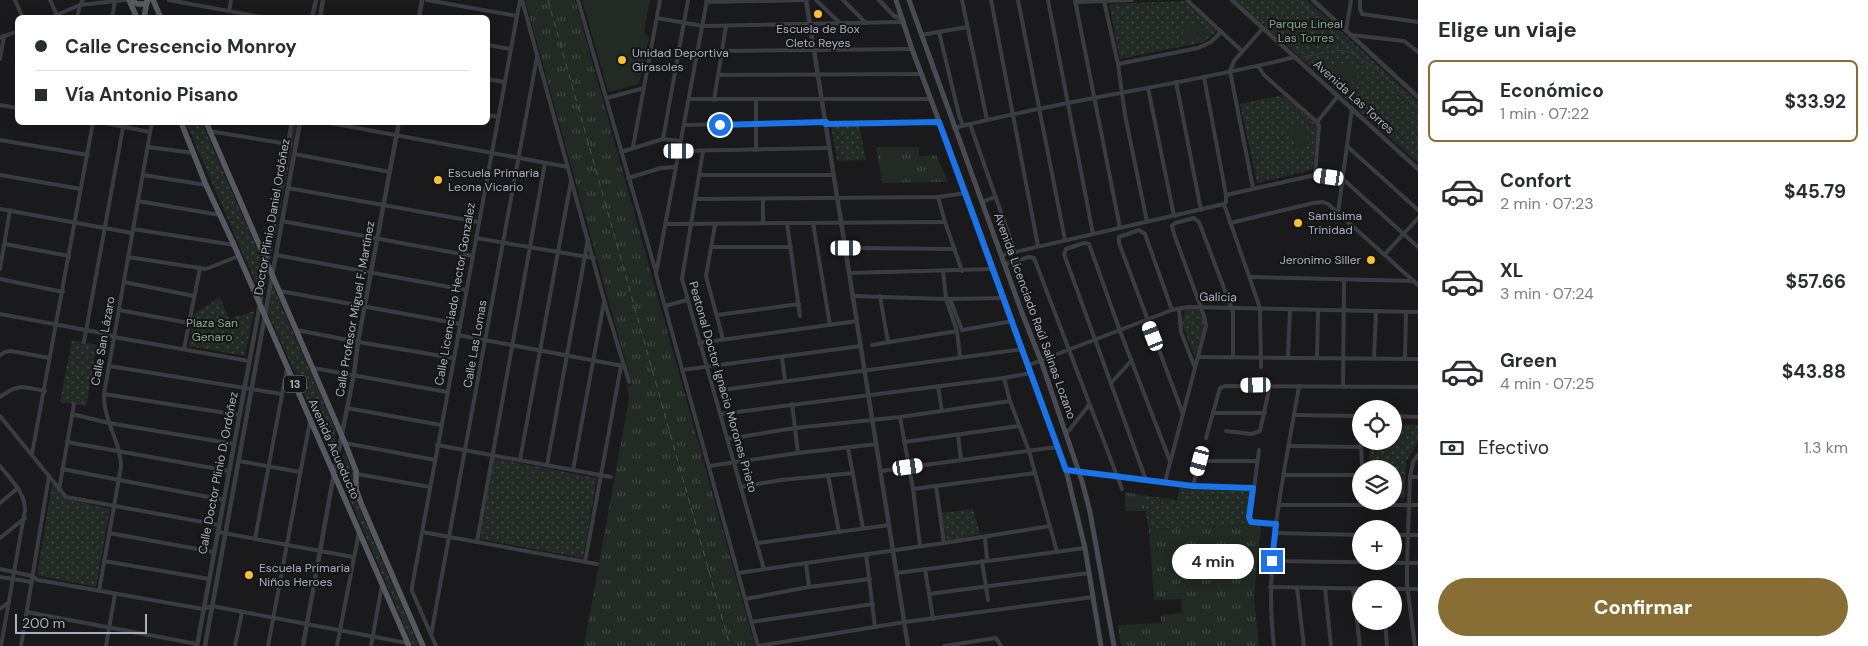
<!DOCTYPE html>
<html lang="es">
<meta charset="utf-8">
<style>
:root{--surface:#fff;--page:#f7f7f7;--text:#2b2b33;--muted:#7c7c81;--line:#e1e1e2;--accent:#886e34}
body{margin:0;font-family:"DM Sans",sans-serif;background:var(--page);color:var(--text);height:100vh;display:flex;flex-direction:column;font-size:19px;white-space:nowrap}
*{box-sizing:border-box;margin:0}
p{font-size:16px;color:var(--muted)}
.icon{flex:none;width:28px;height:28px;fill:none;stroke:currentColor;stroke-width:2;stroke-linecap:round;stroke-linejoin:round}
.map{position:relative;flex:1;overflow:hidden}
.sheet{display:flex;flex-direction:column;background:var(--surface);width:450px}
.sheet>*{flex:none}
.hud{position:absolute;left:15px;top:15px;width:475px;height:110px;border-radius:8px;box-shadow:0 2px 12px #0003;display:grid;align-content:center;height:110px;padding:0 20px;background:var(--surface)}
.controls{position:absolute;left:1352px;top:400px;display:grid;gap:10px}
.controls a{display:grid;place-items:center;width:50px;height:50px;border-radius:50%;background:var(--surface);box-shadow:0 2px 12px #0003;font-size:25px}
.scale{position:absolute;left:15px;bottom:12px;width:132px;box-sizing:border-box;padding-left:5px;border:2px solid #acb0bc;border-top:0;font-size:14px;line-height:18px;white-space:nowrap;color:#acb0bc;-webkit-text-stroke:4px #151517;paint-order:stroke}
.end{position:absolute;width:22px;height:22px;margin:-11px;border:6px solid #1a73e8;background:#fff;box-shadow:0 0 0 2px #fff}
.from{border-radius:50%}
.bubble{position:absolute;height:35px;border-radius:18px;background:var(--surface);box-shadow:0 2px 12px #0003;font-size:16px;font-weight:700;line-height:35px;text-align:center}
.car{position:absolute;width:15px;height:30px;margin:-15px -8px;border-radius:6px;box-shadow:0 0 4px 1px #0007;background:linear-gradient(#fff 24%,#345 0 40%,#fff 0 76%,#345 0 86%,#fff 0)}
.hud b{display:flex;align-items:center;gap:18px;height:48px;font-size:19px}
.hud b+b{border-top:1px solid var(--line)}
.hud i{width:12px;height:12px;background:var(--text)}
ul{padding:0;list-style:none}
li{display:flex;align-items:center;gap:15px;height:82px;margin:0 10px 8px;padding:0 10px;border:2px solid transparent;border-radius:8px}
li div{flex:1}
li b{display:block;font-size:19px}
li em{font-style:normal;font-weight:700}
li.on{border-color:var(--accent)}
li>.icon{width:45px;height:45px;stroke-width:1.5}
h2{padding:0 20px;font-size:22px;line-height:60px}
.pay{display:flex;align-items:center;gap:12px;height:55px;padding:0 20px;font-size:19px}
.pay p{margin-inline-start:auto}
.primary-button{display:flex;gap:10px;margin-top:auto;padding:10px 20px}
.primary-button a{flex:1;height:58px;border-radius:30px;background:var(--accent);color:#fff;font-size:20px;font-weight:700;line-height:58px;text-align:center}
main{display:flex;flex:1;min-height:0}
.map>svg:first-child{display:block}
</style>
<main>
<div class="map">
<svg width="1418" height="646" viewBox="0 0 1418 646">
<defs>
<pattern id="grass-tufts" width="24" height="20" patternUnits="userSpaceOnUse" patternTransform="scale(1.25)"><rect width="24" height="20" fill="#212b23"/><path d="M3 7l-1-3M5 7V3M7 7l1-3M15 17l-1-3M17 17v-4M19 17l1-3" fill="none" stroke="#3f4741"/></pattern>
<pattern id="park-dots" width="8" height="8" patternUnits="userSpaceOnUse" patternTransform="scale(1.25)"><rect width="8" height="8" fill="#212b23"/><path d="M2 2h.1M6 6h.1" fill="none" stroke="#3f4741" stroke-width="1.8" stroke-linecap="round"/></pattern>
</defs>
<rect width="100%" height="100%" fill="#1a1a1c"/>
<g fill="url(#grass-tufts)">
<path d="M525,0H575L755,646H584L629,398L627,387L632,385Z"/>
<path d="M294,123H297L271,258L270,257Z"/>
<path d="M876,147H919V157L936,155L948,182L882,183Z"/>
<path d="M1125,492L1142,495L1145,511H1125Z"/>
<path d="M1251,525L1261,526L1254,596L1259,646H1121L1118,625L1161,623V615L1182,613L1181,599L1154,600L1149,529Z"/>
</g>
<g fill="url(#park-dots)">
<path d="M1236,0H1307L1418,102V163Z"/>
<path d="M1184,1L1217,31L1204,42L1120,59L1109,4Z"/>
<path d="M1283,95L1318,126L1312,170L1257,183L1240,104Z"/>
<path d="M186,123H202L263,263L259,285L256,284Z"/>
<path d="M831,125H859L866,160L837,161Z"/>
<path d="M273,286L336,431L333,455L331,454L268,313Z"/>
<path d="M220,297L229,319L254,311L245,356L189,346L194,314Z"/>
<path d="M1185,309H1200L1205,324L1195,357L1182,324Z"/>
<path d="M72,340L97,345L86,406L60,402Z"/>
<path d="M1394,424L1418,425V442L1406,462L1405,498H1394V469H1369L1370,441H1394Z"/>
<path d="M343,453H345L353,473L352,489L355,498L419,646H413L340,476Z"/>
<path d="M494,458L597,478L583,558L480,539Z"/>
<path d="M52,484L66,499L110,509L96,587L37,575Z"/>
<path d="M1180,488L1250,490L1246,517L1252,525L1149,529L1142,495L1177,500Z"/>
<path d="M973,509L980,534L947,541L941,513Z"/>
</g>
<g fill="#212b23">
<path d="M582,0H650L644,32L649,38L639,84L610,92L608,91Z"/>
<path d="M1203,24L1206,37L1184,40L1182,28Z"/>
<path d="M1340,63C1352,65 1352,73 1360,79L1356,84L1344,78L1336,68Z"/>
<path d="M1304,125L1309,146L1296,149L1291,128Z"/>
<path d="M911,162L913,176L888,180L886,167Z"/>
</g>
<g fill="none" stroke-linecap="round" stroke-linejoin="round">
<g stroke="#2f3841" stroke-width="1">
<path d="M1297,0L1358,55"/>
<path d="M1303,57C1316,55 1332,49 1345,51C1366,55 1402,94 1418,109"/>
<path d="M1306,60L1312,56"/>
</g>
<g stroke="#3b3b42" stroke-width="4">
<path d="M15,0L23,18"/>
<path d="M50,0L57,15"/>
<path d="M169,0L267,18"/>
<path d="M427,0L517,16"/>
<path d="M522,0L604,300L629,382"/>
<path d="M578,0L656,272"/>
<path d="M707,0L656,274L758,646"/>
<path d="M816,0L840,23"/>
<path d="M843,0L866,23"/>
<path d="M962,0L987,120"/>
<path d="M991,0L1038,246"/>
<path d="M1018,0L1065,240"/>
<path d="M1048,0L1093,234"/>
<path d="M1075,0L1120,228"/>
<path d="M1187,0L1242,51"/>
<path d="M1360,0V9L1362,14L1418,22"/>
<path d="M1104,1L1118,64L1125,115L1147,222"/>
<path d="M706,2L807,0"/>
<path d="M1076,2L1132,0"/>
<path d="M229,11L231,0"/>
<path d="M320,16L331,18"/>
<path d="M49,18L80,5L124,0"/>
<path d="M77,18L80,5L83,0"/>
<path d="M112,18L115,1"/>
<path d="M657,18L703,26L904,22"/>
<path d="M1346,31L1351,0"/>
<path d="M939,32L959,115L963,126"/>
<path d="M921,35L967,27"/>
<path d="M1351,35L1404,41L1418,52"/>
<path d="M0,38L18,31"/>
<path d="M488,45L510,49"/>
<path d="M722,51L912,49"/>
<path d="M0,59L4,36"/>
<path d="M1118,64L1198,48L1211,42L1221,32"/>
<path d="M1258,66L1264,75L1317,122L1319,126L1315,175"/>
<path d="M718,75L922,74"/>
<path d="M488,79L504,82"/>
<path d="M1176,82L1201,210"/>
<path d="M1148,88L1174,216"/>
<path d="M607,98L644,88"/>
<path d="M690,99H930"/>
<path d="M714,100L726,26"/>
<path d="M0,105L18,108"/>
<path d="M488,115L498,117"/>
<path d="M100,122L150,132"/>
<path d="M325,122L568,167"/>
<path d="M1317,122L1338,96"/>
<path d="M826,124L939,122"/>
<path d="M970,124L1015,252"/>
<path d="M684,125L825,122"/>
<path d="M954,128C1067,99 1183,85 1295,57"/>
<path d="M209,131L288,144"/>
<path d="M663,139L688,0"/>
<path d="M0,140L88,155"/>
<path d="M148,147L194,153"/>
<path d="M633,147L660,0"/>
<path d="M1348,147L1418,210"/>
<path d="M756,150V100"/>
<path d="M679,151L830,148"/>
<path d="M703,151L682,279L764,569"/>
<path d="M621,152L663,139L681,141"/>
<path d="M294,154L390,172"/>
<path d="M0,175L81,189"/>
<path d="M143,175L206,185"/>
<path d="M700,175H834"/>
<path d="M628,178L661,168L676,167"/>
<path d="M288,188L478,222"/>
<path d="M1253,188L1230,71L1234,61L1263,28"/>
<path d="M1226,195L1315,175L1343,179L1418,247"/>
<path d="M938,197L945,222L962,271"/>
<path d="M696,199L938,197L966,193"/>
<path d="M763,199V223"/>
<path d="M138,201L220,215"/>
<path d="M982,202L995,197"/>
<path d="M1224,204L1260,308L1261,367"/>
<path d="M0,209L132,233"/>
<path d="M1338,213L1352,108"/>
<path d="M282,221L472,256"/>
<path d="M787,223L800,316"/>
<path d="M813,223L830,325"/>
<path d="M1230,223L1313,203L1323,202L1328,204L1418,285"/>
<path d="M666,224L945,222"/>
<path d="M715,225L706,276L723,339"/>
<path d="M133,229L234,245"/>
<path d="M476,238L594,258"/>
<path d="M5,244L69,256"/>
<path d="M712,247H791"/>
<path d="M846,248L955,249"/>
<path d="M1385,254L1418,218"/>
<path d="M276,255L466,290"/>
<path d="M1002,255L1224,204L1226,202V195L1204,77"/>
<path d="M128,257L206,269L239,256"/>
<path d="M1005,264L1029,257L1034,258L1122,489"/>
<path d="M0,269L10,210"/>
<path d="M943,271L946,299L957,331L960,357"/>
<path d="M850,273L994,269"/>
<path d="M1250,277L1414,281"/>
<path d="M0,279L63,292"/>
<path d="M124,282L194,296"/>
<path d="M280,291L460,324"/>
<path d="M853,296L946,299L1004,298"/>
<path d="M880,296L888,342"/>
<path d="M950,299L962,330L1013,321"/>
<path d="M665,306L687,300"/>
<path d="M1179,309L1181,332L1195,368"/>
<path d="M119,310L189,323"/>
<path d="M1172,310L1145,234L1139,230L1119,237V243L1183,414"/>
<path d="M0,314L107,334L114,337L249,361"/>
<path d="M717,315L799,304"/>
<path d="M297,330L358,342L454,358"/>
<path d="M458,335L623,366"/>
<path d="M84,342L124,122"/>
<path d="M699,343L857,321"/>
<path d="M872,345L957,331"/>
<path d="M184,349L200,268"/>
<path d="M0,355L5,352L11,351L50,358"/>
<path d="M782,357L785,381"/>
<path d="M1199,357L1418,359"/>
<path d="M1288,357L1290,309"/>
<path d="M1317,357L1318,310"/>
<path d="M1374,358L1376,311"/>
<path d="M1405,358L1406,312"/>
<path d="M1029,365L1172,310L1188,307L1418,312"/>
<path d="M109,366L282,394"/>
<path d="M313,368L447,392"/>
<path d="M682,370L861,346"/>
<path d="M1004,378L1010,401L1029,451L1057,552"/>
<path d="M1111,383L1131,361"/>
<path d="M938,386L942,411"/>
<path d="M1343,386L1344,281"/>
<path d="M729,389L1023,349"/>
<path d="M104,394L239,415"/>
<path d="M0,397C20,383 22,387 45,391"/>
<path d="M792,404L798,453"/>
<path d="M347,408L441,425"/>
<path d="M1213,413H1265"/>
<path d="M72,414L109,423L234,444"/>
<path d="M721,414L1004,378L1031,373"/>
<path d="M1294,415L1361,416"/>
<path d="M0,416L66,497L219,525"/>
<path d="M1394,416L1418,417"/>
<path d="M900,417L913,489L920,546"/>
<path d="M1226,431L1251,434L1260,431L1270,385"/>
<path d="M1067,433L1089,405"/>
<path d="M958,435L961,460"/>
<path d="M1206,438L1219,391L1220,388L1225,386L1418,387"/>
<path d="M727,439L795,428L900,417L1010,401"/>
<path d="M1361,441L1362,469"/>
<path d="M67,442L229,471"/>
<path d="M904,442L1019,426"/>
<path d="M345,443L435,460"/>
<path d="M437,445L611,477"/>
<path d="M1289,446L1361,447"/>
<path d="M848,448L863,528"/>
<path d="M1259,450L1250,520L1253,523H1276"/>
<path d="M32,454L93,122"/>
<path d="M520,460L571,181"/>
<path d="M239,461L300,472"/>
<path d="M1200,461H1257"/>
<path d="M547,465L588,239"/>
<path d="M0,466C11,480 25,492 25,510L1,646"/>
<path d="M709,466L798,453L877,444"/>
<path d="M62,469L224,500"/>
<path d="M573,470L604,302"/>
<path d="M1066,470L1193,486L1253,488"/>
<path d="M881,471L1057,447"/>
<path d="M357,474L430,487"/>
<path d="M828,475L839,532"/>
<path d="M1284,475H1361"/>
<path d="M1410,477H1418"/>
<path d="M1146,480L1064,254L1066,249L1084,243L1089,244L1120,331L1170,461"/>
<path d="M1165,482L1206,326L1204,316L1174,234L1172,226L1175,223L1194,218L1199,222L1233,312V357"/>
<path d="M936,486L944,543"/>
<path d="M1193,486L1203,448"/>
<path d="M740,487L781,480L853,473"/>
<path d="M913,489L1035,473"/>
<path d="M59,490L74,404"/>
<path d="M0,503L18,488"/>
<path d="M1280,505H1418"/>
<path d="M218,532L353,557"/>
<path d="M422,532L597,564"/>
<path d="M109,533L214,552"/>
<path d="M1275,533L1361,535"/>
<path d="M1394,535H1418"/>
<path d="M985,537L987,560"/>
<path d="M0,538L25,518"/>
<path d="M255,539L287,368"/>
<path d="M477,542L545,163"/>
<path d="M758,543L889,525"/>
<path d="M866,554L875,627"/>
<path d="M104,561L209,579"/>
<path d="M982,561L988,600"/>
<path d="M1272,561L1418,563"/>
<path d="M585,562L621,366"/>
<path d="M806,563L809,587"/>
<path d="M0,569L32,576L38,580L203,609L212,606L407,643"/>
<path d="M925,569L933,619"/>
<path d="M738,573L944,543L1050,526"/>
<path d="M897,573L1085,548"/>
<path d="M0,577L32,582"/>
<path d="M1270,587L1386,589"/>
<path d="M1297,588L1304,646"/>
<path d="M1325,588L1331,646"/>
<path d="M1353,589L1360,646"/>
<path d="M1394,589H1418"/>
<path d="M99,591L121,467C121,442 103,420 104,394L152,122"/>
<path d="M929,594L1089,573"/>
<path d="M745,599L809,587L870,579"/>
<path d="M0,609L9,602"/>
<path d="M27,612L197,644"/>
<path d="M1385,621L1387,646"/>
<path d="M751,622L873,604"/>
<path d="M431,635L537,57"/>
<path d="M21,646L49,476"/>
<path d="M106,646L115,594"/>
<path d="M235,646L242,612"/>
<path d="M268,646L310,421"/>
<path d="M337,646L359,532"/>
<path d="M371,646L382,585"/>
<path d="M436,646L412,591V587L520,0"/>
<path d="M758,646L905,622L1093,597"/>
<path d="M944,646L996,638L1001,646"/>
<path d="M1274,646C1263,559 1285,471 1299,386"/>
<path d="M1415,646L1407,585V563L1410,477L1413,462L1418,455"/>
</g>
<g stroke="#3b3b42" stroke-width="4.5">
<path d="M806,0L908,646"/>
<path d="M879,0L894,16L903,19"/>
<path d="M1232,0L1418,169"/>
<path d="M1313,0L1418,97"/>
<path d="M312,18L316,0"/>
<path d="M320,18L323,0"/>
<path d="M419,18L422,0"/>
<path d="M197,646L260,304L292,122"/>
<path d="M205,646L300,122"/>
<path d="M303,646L334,473L354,374L358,342L399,122"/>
</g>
<g stroke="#494a52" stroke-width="5">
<path d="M896,0L912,49L966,193L1066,470L1085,548L1101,646"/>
<path d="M909,0L1022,313L1041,361L1082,481L1090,512L1114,646"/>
</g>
<g stroke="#575861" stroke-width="5.5">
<path d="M129,0L138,4H145L148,0"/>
<path d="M129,0L137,18"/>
<path d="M153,0L161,18"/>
<path d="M144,18L147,2"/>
<path d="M181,122L206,185L234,245L409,646"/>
<path d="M206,122L345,443L356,471V489L361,503L423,646"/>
</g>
<path stroke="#4e4f57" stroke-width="1" stroke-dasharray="6 5" stroke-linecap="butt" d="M548,0L730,646"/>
</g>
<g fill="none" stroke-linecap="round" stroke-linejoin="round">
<path stroke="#1a73e8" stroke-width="6" d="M720,125L826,122V124L939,122L1066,470L1193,486L1253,488L1249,517L1251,522L1276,524L1272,561"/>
</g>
<g fill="#f9c135" stroke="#151517" stroke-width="2">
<circle cx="818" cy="14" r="5"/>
<circle cx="622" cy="60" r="5"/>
<circle cx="438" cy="180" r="5"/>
<circle cx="1298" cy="223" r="5"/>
<circle cx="1371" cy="260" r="5"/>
<circle cx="249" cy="575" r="5"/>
</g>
<g text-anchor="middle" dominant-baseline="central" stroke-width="4" stroke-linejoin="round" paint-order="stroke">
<rect fill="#151517" stroke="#7f828a" stroke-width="1" x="284" y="375.5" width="22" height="17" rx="4"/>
<g font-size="11" font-weight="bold" fill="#acb0bc">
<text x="295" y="384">13</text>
</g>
<g font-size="12" fill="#83a887" stroke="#151517">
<text x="1306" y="24">Parque Lineal<tspan x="1306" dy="14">Las Torres</tspan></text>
<text x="212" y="323">Plaza San<tspan x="212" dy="14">Genaro</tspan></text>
</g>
<g font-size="12" fill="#acb0bc" stroke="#151517" text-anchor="start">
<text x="818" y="29" text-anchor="middle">Escuela de Box<tspan x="818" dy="14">Cleto Reyes</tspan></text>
<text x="632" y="53">Unidad Deportiva<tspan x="632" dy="14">Girasoles</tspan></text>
<text x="448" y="173">Escuela Primaria<tspan x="448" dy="14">Leona Vicario</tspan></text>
<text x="1308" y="216">Santisima<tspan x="1308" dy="14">Trinidad</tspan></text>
<text x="1361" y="260" text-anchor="end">Jeronimo Siller</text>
<text x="259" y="568">Escuela Primaria<tspan x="259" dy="14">Niños Heroes</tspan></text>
</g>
<g font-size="12" fill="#acb0bc" stroke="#151517">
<text transform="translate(1354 97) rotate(42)">Avenida Las Torres</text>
<text transform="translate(272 217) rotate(-80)">Doctor Plinio Daniel Ordóñez</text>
<text transform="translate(455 294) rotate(-80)">Calle Licenciado Hector Gonzalez</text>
<text transform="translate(1218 297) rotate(1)">Galicia</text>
<text transform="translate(355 309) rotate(-80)">Calle Profesor Miguel F. Martínez</text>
<text transform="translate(1035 316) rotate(70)">Avenida Licenciado Raúl Salinas Lozano</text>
<text transform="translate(103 341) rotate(-80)">Calle San Lázaro</text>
<text transform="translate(475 344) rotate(-80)">Calle Las Lomas</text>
<text transform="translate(723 387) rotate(74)">Peatonal Doctor Ignacio Morones Prieto</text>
<text transform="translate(334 449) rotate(66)">Avenida Acueducto</text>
<text transform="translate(218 473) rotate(-79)">Calle Doctor Plinio D. Ordóñez</text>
</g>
</g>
</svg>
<div class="controls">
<a><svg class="icon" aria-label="locate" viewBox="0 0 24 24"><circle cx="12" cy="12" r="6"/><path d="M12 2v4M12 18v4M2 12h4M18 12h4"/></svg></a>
<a><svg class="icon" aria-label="layers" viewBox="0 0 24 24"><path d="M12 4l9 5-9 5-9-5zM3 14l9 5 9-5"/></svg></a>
<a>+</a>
<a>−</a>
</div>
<div class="scale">200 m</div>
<i class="end from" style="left:720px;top:125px"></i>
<i class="end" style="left:1272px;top:561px"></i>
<div class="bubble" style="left:1172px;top:544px;width:82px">4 min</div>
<i class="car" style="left:679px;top:151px;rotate:90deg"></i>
<i class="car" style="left:1329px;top:177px;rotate:278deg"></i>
<i class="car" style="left:846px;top:248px;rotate:90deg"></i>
<i class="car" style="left:1153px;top:336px;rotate:339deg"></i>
<i class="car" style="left:1256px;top:385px;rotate:269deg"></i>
<i class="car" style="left:1200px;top:461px;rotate:195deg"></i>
<i class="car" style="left:908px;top:467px;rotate:82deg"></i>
<div class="hud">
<b><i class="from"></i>Calle Crescencio Monroy</b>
<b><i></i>Vía Antonio Pisano</b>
</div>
</div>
<section class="sheet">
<h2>Elige un viaje</h2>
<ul>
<li class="on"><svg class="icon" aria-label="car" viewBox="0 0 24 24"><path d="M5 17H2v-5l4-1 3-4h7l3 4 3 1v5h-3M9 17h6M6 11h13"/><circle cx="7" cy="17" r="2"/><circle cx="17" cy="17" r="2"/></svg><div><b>Económico</b><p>1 min · 07:22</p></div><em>$33.92</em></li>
<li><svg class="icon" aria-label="car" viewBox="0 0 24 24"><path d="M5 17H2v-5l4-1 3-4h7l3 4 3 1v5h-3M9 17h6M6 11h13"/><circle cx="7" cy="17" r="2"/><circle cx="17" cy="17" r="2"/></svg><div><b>Confort</b><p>2 min · 07:23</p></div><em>$45.79</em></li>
<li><svg class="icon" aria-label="car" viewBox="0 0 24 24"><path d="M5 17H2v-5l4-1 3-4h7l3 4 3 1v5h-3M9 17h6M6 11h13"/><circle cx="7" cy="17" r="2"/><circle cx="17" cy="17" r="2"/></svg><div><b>XL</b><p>3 min · 07:24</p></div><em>$57.66</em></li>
<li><svg class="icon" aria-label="car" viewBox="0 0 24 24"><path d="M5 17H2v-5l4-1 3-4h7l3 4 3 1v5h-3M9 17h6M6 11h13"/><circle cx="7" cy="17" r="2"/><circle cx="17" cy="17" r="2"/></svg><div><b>Green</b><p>4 min · 07:25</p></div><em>$43.88</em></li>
</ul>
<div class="pay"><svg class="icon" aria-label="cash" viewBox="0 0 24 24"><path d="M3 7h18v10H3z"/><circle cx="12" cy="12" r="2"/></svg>Efectivo<p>1.3 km</p></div>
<div class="primary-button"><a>Confirmar</a></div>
</section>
</main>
